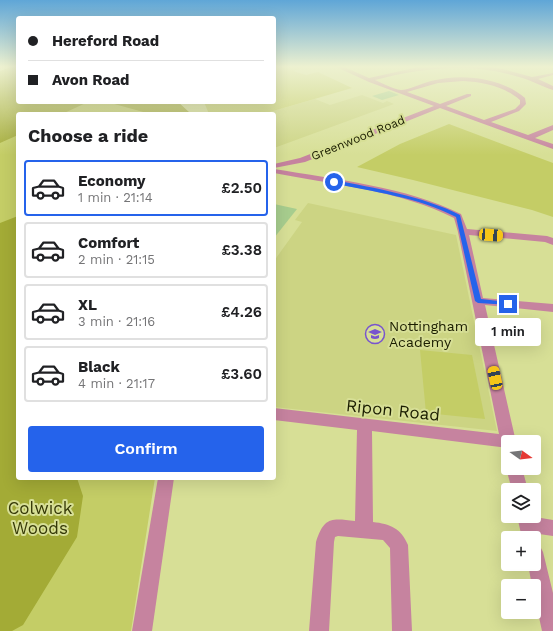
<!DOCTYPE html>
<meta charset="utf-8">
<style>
:root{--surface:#fff;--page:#f6f6f6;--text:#202124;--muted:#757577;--line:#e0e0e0;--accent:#2563eb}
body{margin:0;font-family:"Work Sans",sans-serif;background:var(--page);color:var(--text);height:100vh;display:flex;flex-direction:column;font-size:15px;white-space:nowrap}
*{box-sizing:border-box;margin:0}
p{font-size:13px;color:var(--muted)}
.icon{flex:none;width:22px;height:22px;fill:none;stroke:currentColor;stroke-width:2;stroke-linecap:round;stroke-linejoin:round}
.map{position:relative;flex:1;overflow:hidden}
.panel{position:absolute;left:16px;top:112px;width:260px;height:368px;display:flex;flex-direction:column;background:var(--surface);border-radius:4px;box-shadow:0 4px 16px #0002}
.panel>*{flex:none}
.banner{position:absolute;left:16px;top:16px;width:260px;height:88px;border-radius:4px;box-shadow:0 4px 16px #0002;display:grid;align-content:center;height:88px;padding:0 12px;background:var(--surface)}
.needle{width:26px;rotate:104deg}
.buttons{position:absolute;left:501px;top:435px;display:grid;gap:8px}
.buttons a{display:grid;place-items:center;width:40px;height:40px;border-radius:4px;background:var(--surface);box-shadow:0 4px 16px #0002;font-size:20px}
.end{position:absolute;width:18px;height:18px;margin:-9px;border:5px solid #2563eb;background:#fff;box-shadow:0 0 0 2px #fff}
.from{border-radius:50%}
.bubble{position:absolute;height:28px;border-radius:4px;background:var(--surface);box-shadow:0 4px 16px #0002;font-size:13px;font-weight:600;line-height:28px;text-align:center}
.car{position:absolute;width:12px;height:24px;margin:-12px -6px;border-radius:5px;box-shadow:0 0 3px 1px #0007;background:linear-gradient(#f5c518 24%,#345 0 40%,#f5c518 0 76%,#345 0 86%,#f5c518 0)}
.banner b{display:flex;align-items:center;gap:14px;height:38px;font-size:15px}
.banner b+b{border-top:1px solid var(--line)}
.banner i{width:10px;height:10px;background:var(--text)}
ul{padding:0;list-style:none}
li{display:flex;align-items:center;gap:12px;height:56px;margin:0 8px 6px;padding:0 4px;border:2px solid var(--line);border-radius:4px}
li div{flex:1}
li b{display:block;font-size:15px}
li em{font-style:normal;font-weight:600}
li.active{border-color:var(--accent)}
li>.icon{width:36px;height:36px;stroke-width:1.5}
h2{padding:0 12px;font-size:18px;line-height:48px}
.action{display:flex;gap:8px;margin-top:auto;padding:8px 12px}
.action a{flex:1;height:46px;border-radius:4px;background:var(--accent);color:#fff;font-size:16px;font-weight:600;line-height:46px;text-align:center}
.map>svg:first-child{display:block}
</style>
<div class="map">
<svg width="553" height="631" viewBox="0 0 553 631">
<rect width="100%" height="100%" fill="#d7df96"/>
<g fill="#ccd483">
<path d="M362,95L383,103L387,101L394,104L274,148V114H263L315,99L330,105Z"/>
<path d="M308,203L456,235L497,431L274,407V261L302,222L295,220Z"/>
</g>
<g fill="#c4cd66">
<path d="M14,66H18V102H178L191,114H18V478H155L131,631H0V71Z"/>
<path d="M274,66H307L293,71L306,75L318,72L352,88L263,114H209L204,102H274Z"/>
<path d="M449,124L553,163V217L532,210L413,180L357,167L400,144Z"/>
<path d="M420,350L472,355L485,419L426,413Z"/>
</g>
<g fill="#a3ab36">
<path d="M14,66H18V102H88L62,114H18V135L0,143V71Z"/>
<path d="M107,102H178L191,114H146L147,113Z"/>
<path d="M18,216V478H77L83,496L77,537L23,625L12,631H0V223Z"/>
</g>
<g fill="#a7cd8e">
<path d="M389,91L399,95L382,100L372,96Z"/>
<path d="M274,204L297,209L274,238Z"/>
</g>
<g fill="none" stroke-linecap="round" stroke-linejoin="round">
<g fill="#c6839f" fill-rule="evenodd">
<path d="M0,66H5L0,69Z"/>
<path d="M334,66H342L369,78L423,66H485L503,69L532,77L553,73V75L538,79L553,86V90C541,86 531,80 519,77C471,62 422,68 375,80C382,83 393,89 401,90C408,90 423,83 431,81C462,73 500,77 525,98L526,104L519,111L491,122L528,135L553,125V130L535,138L553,144V149L440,108L305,162L274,168V164L300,158L434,106L369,82ZM463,81C484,82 503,86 520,100V104L515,109L484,120L446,106L471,96V94H467L440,104L407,92L438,83Z"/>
<path d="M274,169C334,179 407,187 461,214L467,229L547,236L553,238V245L545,242L469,235L483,298L553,304V312L485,305L516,442H508V448L372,431L373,522C390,524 401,528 408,545L412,631H392L390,548L383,540L338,536L335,537L334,542L329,631H309L316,542C324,517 331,518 355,521L357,430L274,420V408L499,434L458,232L454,218C402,191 331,184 274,173Z"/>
<path d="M508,464V468H522L528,490H512L506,468Z"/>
<path d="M158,478H174L152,631H132Z"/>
<path d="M534,515L535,517L553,520V536L539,534L540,538L537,544L540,546L543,552L553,593V631H542L534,594V586H532L528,564H534V538H522L517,516H534Z"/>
</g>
</g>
<linearGradient id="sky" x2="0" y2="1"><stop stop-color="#5fa6d7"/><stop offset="0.43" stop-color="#edf1d0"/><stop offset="1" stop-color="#edf1d0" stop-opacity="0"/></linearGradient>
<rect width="553" height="155" fill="url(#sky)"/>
<path fill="#2563eb" d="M334,180C374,188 423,196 460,215L481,299L508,302L511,304L510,305L478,303L475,301L456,217C418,197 373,192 332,183Z"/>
<defs>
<g id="school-ring" transform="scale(1)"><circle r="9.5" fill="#d7df96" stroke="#7854ce" stroke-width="1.5"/><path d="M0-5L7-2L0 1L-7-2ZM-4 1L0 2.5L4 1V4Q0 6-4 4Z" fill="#7854ce"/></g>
</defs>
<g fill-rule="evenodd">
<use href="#school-ring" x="375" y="334"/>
</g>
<g text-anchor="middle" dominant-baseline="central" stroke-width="4" stroke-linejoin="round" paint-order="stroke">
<g font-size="12" fill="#1b1d01" stroke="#d7df96">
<text transform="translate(358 138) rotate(-22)">Greenwood Road</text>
</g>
<g font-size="14" fill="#1b1d01" stroke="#d7df96" text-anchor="start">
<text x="389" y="326">Nottingham<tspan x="389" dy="16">Academy</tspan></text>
</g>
<g font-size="17" fill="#1b1d01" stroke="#d7df96">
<text transform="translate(393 410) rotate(6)">Ripon Road</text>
</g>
<g font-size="17" fill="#353807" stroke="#d7df96">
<text x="40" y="508">Colwick<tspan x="40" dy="20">Woods</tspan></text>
</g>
</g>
</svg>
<div class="buttons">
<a><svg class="needle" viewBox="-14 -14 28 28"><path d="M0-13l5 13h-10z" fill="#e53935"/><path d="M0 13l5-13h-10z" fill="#757577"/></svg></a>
<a><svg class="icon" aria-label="layers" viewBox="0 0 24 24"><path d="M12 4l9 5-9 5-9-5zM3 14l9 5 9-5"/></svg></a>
<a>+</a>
<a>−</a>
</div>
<i class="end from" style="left:334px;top:182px"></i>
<i class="end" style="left:508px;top:304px"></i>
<div class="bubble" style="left:475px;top:318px;width:66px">1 min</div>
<i class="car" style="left:491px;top:235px;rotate:94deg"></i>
<i class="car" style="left:495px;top:378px;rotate:348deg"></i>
<div class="banner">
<b><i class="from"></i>Hereford Road</b>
<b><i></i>Avon Road</b>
</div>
<section class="panel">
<h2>Choose a ride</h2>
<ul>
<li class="active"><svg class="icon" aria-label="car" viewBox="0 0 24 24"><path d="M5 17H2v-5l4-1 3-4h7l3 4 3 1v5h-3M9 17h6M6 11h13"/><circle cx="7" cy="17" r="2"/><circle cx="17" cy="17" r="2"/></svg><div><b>Economy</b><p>1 min · 21:14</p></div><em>£2.50</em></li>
<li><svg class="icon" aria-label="car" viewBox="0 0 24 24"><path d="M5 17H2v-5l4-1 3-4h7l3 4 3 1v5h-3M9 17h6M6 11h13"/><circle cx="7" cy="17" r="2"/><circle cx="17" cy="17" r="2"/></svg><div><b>Comfort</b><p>2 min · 21:15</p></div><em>£3.38</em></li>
<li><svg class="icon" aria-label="car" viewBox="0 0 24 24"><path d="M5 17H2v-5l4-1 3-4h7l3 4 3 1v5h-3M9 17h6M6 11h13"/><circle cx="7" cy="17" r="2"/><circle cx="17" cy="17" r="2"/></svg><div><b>XL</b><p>3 min · 21:16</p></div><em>£4.26</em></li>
<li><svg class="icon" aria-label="car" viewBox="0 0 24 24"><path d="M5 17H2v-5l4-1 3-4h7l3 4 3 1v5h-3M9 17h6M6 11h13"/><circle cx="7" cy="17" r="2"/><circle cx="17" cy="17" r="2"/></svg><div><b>Black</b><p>4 min · 21:17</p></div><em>£3.60</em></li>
</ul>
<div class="action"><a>Confirm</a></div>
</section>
</div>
